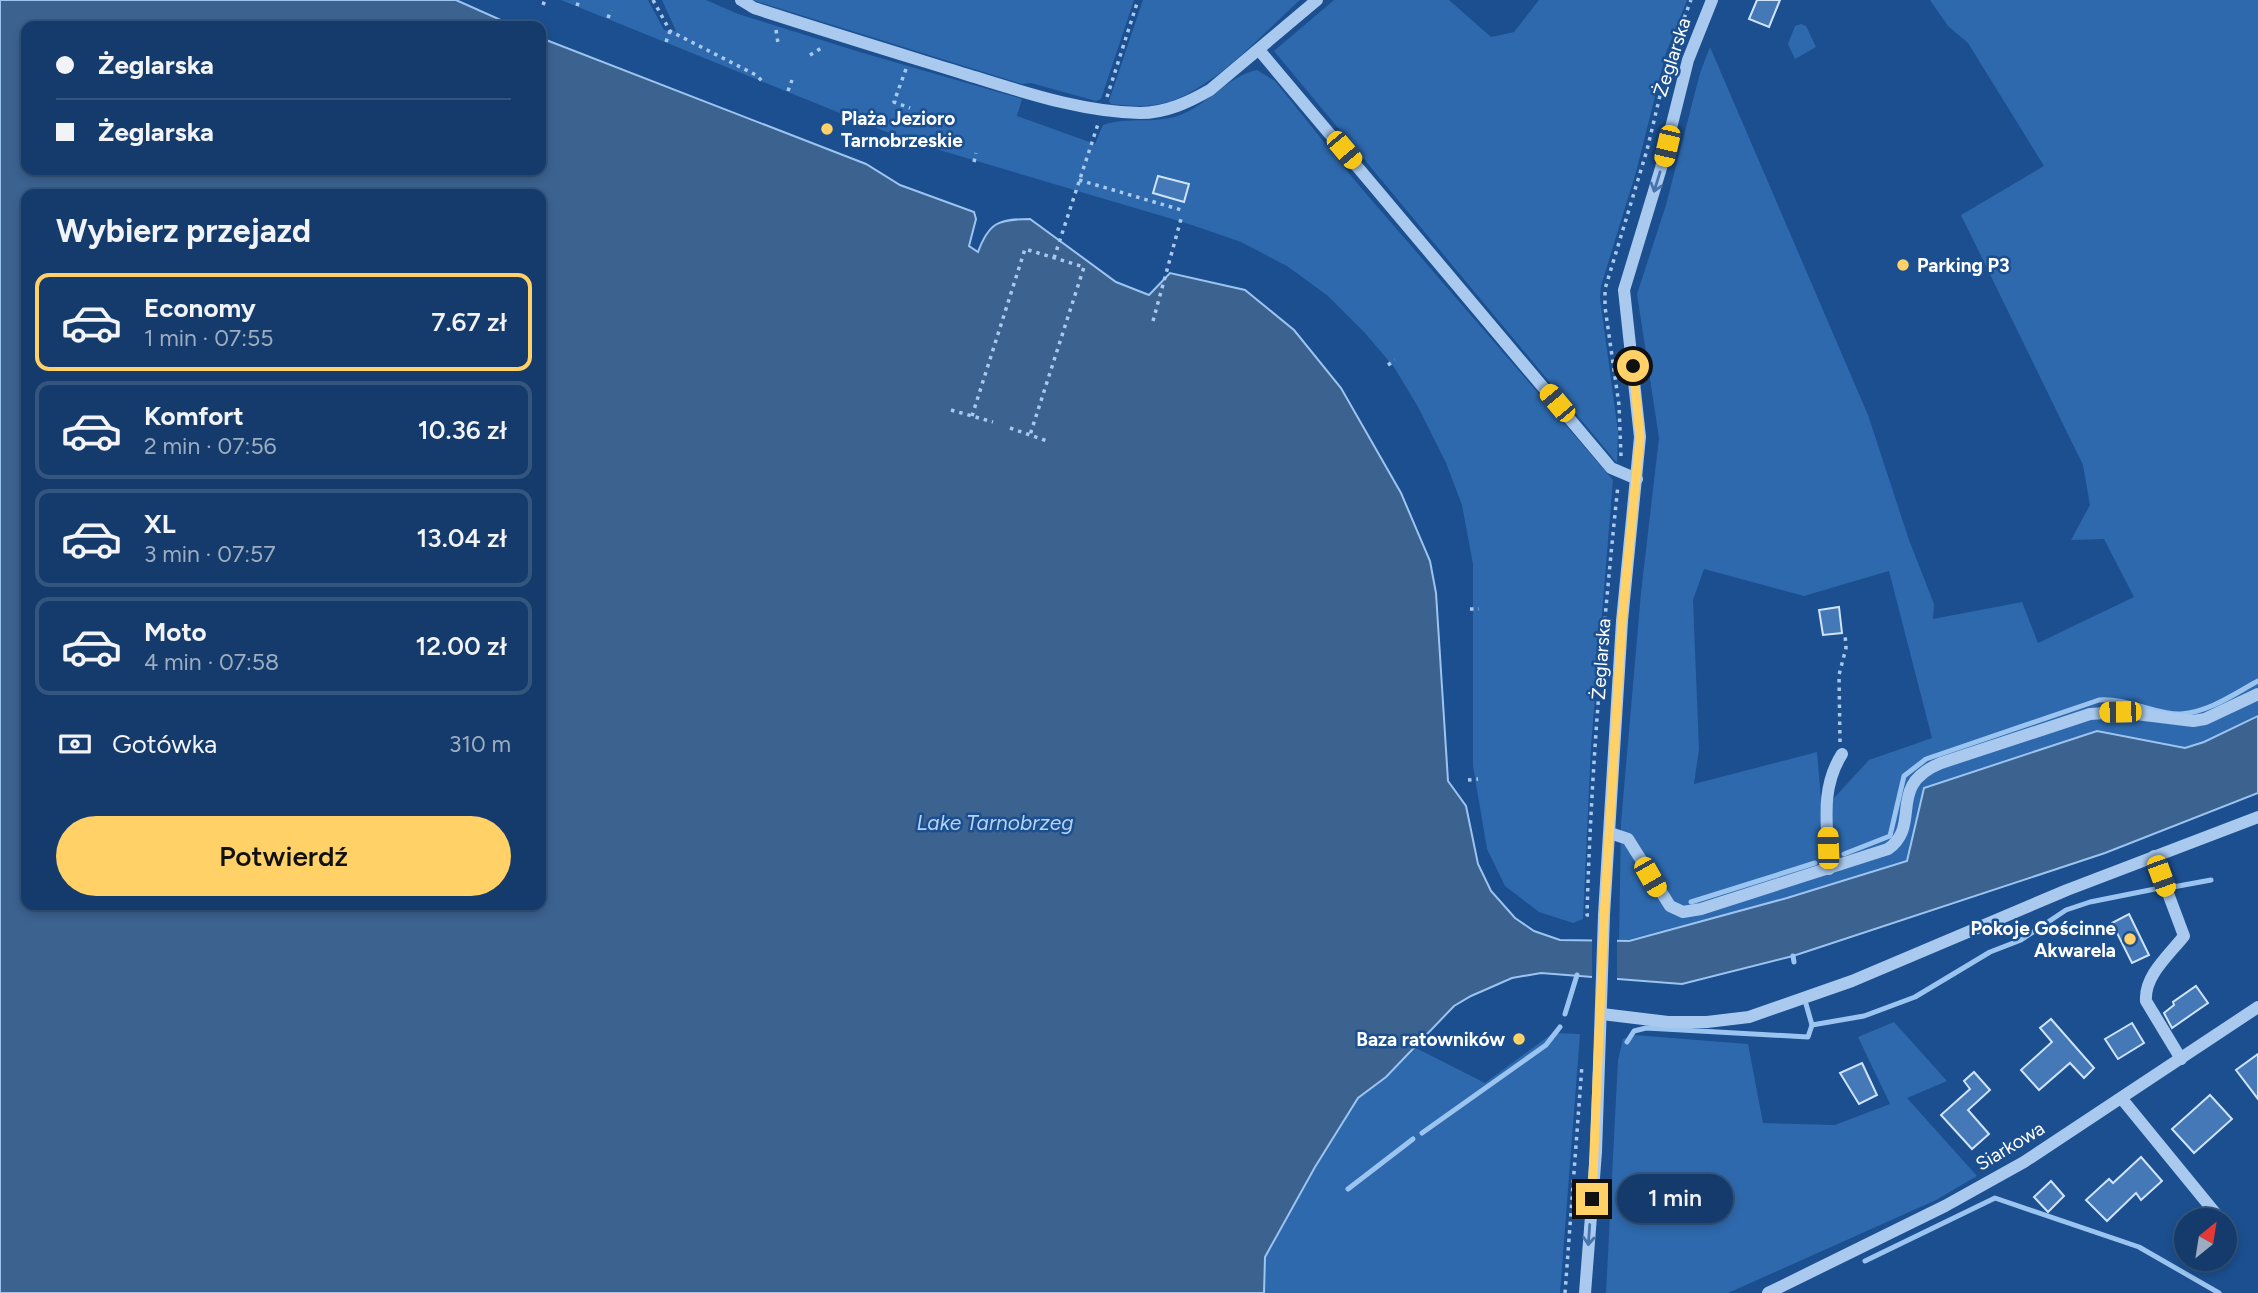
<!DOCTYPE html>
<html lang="pl">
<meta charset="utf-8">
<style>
:root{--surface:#143b6b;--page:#214673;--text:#f1f3f6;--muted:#9dadc1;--line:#33557e;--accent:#ffd166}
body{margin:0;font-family:Figtree,sans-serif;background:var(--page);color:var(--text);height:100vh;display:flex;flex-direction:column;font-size:26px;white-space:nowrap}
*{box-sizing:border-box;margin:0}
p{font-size:23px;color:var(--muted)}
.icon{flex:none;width:38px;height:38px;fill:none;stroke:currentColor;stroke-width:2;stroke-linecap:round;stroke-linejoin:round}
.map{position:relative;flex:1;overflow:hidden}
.sheet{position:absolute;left:21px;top:189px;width:525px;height:721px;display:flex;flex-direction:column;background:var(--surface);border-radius:14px;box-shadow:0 4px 10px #0003,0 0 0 2px var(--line)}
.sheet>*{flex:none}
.banner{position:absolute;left:21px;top:21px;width:525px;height:154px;border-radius:14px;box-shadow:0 4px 10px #0003,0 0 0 2px var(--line);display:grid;align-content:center;height:154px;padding:0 35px;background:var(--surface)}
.needle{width:46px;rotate:30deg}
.tools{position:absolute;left:2174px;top:1208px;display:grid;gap:14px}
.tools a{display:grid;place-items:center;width:63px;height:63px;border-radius:50%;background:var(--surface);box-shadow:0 4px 10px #0003,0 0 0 2px var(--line);font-size:35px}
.end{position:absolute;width:32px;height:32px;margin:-16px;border:9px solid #ffd166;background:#111;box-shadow:0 0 0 4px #111}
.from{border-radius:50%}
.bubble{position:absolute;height:49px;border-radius:24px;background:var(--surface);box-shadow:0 4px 10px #0003,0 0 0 2px var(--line);font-size:23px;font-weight:600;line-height:49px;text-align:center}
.car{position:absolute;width:21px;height:42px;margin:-21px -10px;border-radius:9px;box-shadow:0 0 5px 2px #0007;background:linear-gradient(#f5c518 24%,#345 0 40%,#f5c518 0 76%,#345 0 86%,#f5c518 0)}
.banner b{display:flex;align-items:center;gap:24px;height:66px;font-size:26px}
.banner b+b{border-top:2px solid var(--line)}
.banner i{width:18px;height:18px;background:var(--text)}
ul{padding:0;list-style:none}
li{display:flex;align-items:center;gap:21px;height:98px;margin:0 14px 10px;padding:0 21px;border:4px solid var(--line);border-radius:14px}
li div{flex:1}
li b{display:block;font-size:26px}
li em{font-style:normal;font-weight:600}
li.selected{border-color:var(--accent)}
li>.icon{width:63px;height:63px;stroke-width:1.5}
h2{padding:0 35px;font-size:32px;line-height:84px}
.pay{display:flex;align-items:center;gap:18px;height:77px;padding:0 35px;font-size:26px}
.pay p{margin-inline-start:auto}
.action{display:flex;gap:14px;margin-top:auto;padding:14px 35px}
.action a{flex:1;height:80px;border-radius:42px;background:var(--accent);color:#111;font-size:28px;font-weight:600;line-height:80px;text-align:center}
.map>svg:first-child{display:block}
</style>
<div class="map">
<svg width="2258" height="1293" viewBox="0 0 2258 1293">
<rect width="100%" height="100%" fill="#1b4f8f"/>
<g fill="#2e69ad" fill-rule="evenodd">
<path d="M561,0H648L664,30L676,31L662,0H706L738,14L863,53L1022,99L1017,116L1095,144L1103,125C1128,116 1158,125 1183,114C1210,102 1229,76 1257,70L1275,81L1356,182L1613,480L1591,746L1583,919L1573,923L1539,912L1505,886L1487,849L1473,766V564L1462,505L1446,463L1418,407L1394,367L1364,332L1328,296L1287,266L1241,242L1189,224L909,141Z"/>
<path d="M752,0H1134L1101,99L1096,101L1031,83L1022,84Z"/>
<path d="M1143,0H1300C1264,32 1217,86 1171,101C1152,108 1131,106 1111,104L1109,101Z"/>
<path d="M1334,0H1449L1491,37L1514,32L1539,0H1687L1666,53L1636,172L1601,286L1600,298L1618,432L1617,463L1274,51Z"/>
<path d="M1930,0H2258V716L2204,742L2185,748L2097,731L1924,788L1907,861L1787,898L1619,942L1621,823L1641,593L1659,438L1637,294L1666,205L1700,73L1710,47L1868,415L1909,540L1934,604L1933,619L2022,602L2038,643L2134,597L2104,539L2071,540L2090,505L2083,465L1961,215L2044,166L1968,43L1948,26ZM1704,569L1804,596L1889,571L1932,738L1869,760L1822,811L1817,752L1694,784L1699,749L1693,600Z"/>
<path d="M1801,24L1806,26L1816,47L1795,59L1788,44L1795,26Z"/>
<path d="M1894,1022L1947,1081L1907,1098L1977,1176L1936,1200L1728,1293H1606L1618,1060L1623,1039L1634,1035L1748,1044L1763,1123L1835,1125L1890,1104L1858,1037Z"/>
<path d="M1553,1033L1580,1034L1560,1293H1232L1231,1212L1412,1046L1485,1083Z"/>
</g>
<path fill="#3c6290" stroke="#9cc4f0" stroke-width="2" fill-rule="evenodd" d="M0,0H456L514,26H26V170H541V38L866,164L900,185L974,212L976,219L969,246L978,252C989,222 999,219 1030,219L1116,282L1149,295L1170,273L1245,290L1294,330L1341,388L1401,493L1430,561L1436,593L1448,781L1466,806L1478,864L1491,891L1515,918L1534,931L1560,940L1629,941L1787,898L1907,861L1924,788L2097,731L2185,748L2204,742L2258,716V793L2105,853L1793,956L1682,984L1541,973L1512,978L1471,996L1454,1006L1386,1077L1358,1098L1315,1167L1265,1257L1264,1293H0ZM26,194H541V905H26Z"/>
<path fill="#1b4f8f" d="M1592,938L1617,939V982H1592Z"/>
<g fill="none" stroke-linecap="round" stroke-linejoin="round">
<g stroke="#9cc4f0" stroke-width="5">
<path d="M1844,854L1890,836L1904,776L1926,759L2099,700C2129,698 2156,715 2181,714C2209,712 2234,694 2258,681"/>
<path d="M2173,887L2211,880"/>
<path d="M1691,902L1815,863"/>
<path d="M1793,956L1794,962"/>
<path d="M1565,1014L1577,975"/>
<path d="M1812,1025L1864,1016L1915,997L1990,952L2021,940L2066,910L2090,902L2155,889"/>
<path d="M1627,1042L1634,1031L1646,1028L1808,1037L1812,1025L1806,1004"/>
<path d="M1422,1133L1546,1045L1560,1027"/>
<path d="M1348,1189L1413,1139"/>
<path d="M1865,1261L1995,1198L2139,1247L2219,1293"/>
</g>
</g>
<g fill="#4478b7" stroke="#cfe3fa" stroke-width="2">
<path d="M1757,0H1780L1769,27L1749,19Z"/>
<path d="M1158,176L1189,184L1184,202L1153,193Z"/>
<path d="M1839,607L1842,633L1823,635L1819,610Z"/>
<path d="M2129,914L2149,955L2132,963L2112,923Z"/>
<path d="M2196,986L2208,1003L2172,1028L2164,1013L2174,1005L2173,1002Z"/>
<path d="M2051,1019L2094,1068L2084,1078L2070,1063L2039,1090L2021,1070L2052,1042L2040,1028Z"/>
<path d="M2132,1023L2144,1043L2118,1059L2105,1039Z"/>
<path d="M2258,1054V1099L2236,1070Z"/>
<path d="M1862,1063L1877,1095L1859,1104L1840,1073Z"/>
<path d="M1974,1072L1990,1090L1968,1110L1989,1134L1972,1149L1941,1115L1970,1089L1964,1081Z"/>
<path d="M2210,1095L2232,1119L2194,1153L2172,1129Z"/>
<path d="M2141,1157L2162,1181L2141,1200L2136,1193L2107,1221L2086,1200L2109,1179L2113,1183Z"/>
<path d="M2051,1181L2064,1196L2048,1212L2034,1197Z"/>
</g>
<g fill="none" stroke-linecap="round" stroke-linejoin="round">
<g stroke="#a9c9ee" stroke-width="3.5" stroke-dasharray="3.5 5" stroke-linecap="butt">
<path d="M653,0L670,31L756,75L762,81"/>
<path d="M543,5L545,0"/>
<path d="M577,6L579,0"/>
<path d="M608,18L611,10"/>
<path d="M776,30L778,43"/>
<path d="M666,42L670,31"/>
<path d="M810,55L823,47"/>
<path d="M906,69L894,102L910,108"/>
<path d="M788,91L792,80"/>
<path d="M1107,97L1138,0"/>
<path d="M974,162L976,153"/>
<path d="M1079,180L1185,211"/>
<path d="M1054,258L1098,124"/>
<path d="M1153,321L1181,219"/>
<path d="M1388,365L1395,360"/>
<path d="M951,410L993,422"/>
<path d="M972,416L1025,249L1084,267L1030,435"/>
<path d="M1010,428L1050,442"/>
<path d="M1621,456L1619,405L1605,307V289L1647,150L1669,58L1691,0"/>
<path d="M1470,609H1479"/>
<path d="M1840,742L1839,675L1846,648L1845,634"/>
<path d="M1468,780L1478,779"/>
<path d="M1589,915H1587C1591,771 1603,628 1618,485"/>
<path d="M1565,1293L1582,1065"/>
</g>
<g stroke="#a9c9ee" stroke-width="12">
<path d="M741,0L754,8C825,31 897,53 968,75C1024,92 1081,112 1140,113C1166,113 1189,102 1210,90L1317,0"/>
<path d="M1259,50L1611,468L1637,479"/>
<path d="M1610,833L1628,839L1670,906L1683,912L1701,909L1888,849C1923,824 1885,786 1941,763L2090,714L2120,712L2193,721L2205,719L2258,694"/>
<path d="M2154,856L2184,936C2169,955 2144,976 2146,1001L2181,1059"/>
<path d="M1829,869C1828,828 1819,790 1842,754"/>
<path d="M1602,1014L1668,1022H1707L1749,1017L1852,981L2067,890L2258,817"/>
<path d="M2122,1099L2221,1220"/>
<path d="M2200,1261L2201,1258"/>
<path d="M1585,1293L1596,1152L1604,915L1622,621L1640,437L1624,290L1661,168L1688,60L1712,0"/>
<path d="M1768,1293L1945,1206L2024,1162L2258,1007"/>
</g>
</g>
<defs><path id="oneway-shaft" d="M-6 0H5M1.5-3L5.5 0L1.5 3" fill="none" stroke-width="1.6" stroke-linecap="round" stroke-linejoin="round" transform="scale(1.75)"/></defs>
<g stroke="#4674ac">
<use href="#oneway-shaft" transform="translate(1657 182) rotate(107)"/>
<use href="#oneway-shaft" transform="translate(1589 1235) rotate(94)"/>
</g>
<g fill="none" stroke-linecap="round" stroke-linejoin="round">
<path stroke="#ffd166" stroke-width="9" d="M1592,1199L1604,918L1622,621L1640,437L1633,366"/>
</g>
<g fill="#ffd166" stroke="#1b4f8f" stroke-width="2.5">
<circle cx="827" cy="129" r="7"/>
<circle cx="1903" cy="265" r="7"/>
<circle cx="2130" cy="939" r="7"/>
<circle cx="1519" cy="1039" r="7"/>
</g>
<g text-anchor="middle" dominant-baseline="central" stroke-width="5" stroke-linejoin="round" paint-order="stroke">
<g font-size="19" fill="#fff" stroke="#1b4f8f">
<text transform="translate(1672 57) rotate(-72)">Żeglarska</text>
<text transform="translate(1601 659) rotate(-86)">Żeglarska</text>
<text transform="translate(2010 1146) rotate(-31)">Siarkowa</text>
</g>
<g font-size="19" font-weight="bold" fill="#fff" stroke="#1b4f8f" text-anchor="start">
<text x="841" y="118">Plaża Jezioro<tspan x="841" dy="22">Tarnobrzeskie</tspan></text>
<text x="1917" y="265">Parking P3</text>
<text x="2116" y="928" text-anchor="end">Pokoje Gościnne<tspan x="2116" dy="22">Akwarela</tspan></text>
<text x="1505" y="1039" text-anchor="end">Baza ratowników</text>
</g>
<g font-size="21" font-style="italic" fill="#b5d3f5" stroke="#1b4f8f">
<text x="995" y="822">Lake Tarnobrzeg</text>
</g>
</g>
</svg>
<div class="tools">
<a><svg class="needle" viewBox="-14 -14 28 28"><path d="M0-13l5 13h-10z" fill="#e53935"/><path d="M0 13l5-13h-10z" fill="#9dadc1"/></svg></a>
</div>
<i class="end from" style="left:1633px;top:366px"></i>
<i class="end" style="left:1592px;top:1199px"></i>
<div class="bubble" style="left:1617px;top:1174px;width:116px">1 min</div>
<i class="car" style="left:1667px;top:146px;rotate:193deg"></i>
<i class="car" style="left:1344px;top:150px;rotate:140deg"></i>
<i class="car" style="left:1557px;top:403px;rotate:320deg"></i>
<i class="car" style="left:2120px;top:712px;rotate:269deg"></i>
<i class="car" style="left:1828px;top:848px;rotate:358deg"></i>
<i class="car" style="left:2161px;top:876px;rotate:160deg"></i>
<i class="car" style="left:1650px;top:877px;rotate:150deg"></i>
<div class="banner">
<b><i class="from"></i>Żeglarska</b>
<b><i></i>Żeglarska</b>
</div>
<section class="sheet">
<h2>Wybierz przejazd</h2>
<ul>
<li class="selected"><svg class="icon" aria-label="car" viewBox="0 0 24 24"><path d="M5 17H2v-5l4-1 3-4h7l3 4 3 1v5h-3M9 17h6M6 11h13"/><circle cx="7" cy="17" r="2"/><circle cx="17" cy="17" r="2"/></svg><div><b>Economy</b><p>1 min · 07:55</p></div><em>7.67 zł</em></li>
<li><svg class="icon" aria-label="car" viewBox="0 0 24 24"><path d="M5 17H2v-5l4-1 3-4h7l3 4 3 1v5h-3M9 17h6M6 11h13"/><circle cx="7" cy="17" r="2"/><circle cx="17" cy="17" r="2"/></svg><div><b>Komfort</b><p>2 min · 07:56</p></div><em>10.36 zł</em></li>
<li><svg class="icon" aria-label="car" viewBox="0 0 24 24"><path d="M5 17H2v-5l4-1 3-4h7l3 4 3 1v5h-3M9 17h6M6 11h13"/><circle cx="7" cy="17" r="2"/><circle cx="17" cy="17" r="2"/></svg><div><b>XL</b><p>3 min · 07:57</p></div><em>13.04 zł</em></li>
<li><svg class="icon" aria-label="car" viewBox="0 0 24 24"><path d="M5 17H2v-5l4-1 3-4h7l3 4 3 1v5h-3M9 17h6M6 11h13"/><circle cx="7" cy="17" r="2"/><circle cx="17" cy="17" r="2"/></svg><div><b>Moto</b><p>4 min · 07:58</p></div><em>12.00 zł</em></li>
</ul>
<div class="pay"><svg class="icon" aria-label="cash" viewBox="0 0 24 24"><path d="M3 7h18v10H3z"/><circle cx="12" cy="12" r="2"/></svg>Gotówka<p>310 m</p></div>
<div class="action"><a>Potwierdź</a></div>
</section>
</div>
